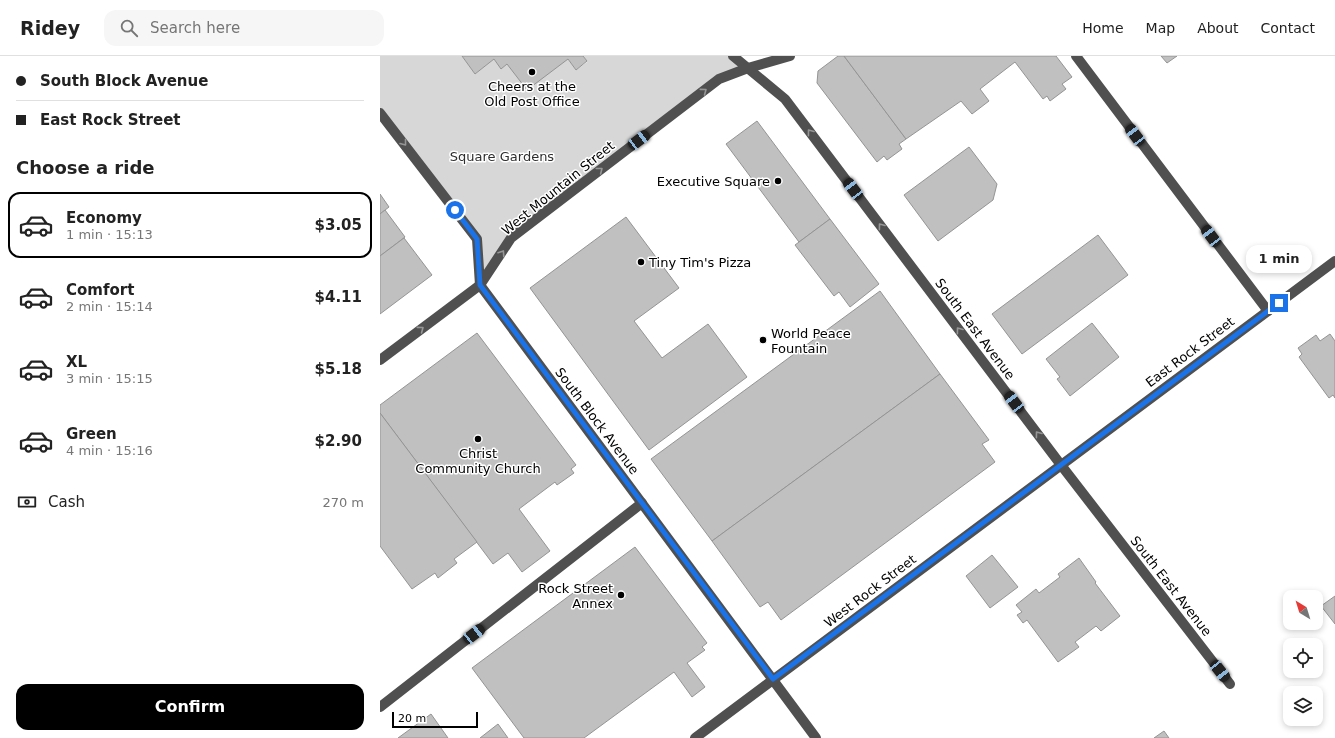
<!DOCTYPE html>
<meta charset="utf-8">
<style>
:root{--surface:#fff;--page:#f6f6f6;--text:#222;--muted:#767676;--line:#e0e0e0;--accent:#000}
body{margin:0;font-family:"DejaVu Sans",sans-serif;background:var(--page);color:var(--text);height:100vh;display:flex;flex-direction:column;font-size:15px;white-space:nowrap}
*{box-sizing:border-box;margin:0}
p{font-size:13px;color:var(--muted)}
.icon{flex:none;width:22px;height:22px;fill:none;stroke:currentColor;stroke-width:2;stroke-linecap:round;stroke-linejoin:round}
.map{position:relative;flex:1;overflow:hidden}
.details{display:flex;flex-direction:column;background:var(--surface);width:380px}
.details>*{flex:none}
.top-card{display:grid;align-content:center;height:88px;padding:0 16px;background:var(--surface)}
.needle{width:26px;rotate:322deg}
.fabs{position:absolute;left:903px;top:534px;display:grid;gap:8px}
.fabs a{display:grid;place-items:center;width:40px;height:40px;border-radius:8px;background:var(--surface);box-shadow:0 2px 6px #0003;font-size:20px}
.scale{position:absolute;left:12px;bottom:10px;width:86px;box-sizing:border-box;padding-left:4px;border:2px solid #000;border-top:0;font-size:11px;line-height:14px;white-space:nowrap;color:#000;-webkit-text-stroke:3px #fff;paint-order:stroke}
.end{position:absolute;width:18px;height:18px;margin:-9px;border:5px solid #1a73e8;background:#fff;box-shadow:0 0 0 2px #fff}
.from{border-radius:50%}
.bubble{position:absolute;height:28px;border-radius:12px;background:var(--surface);box-shadow:0 2px 6px #0003;font-size:13px;font-weight:600;line-height:28px;text-align:center}
.car{position:absolute;width:12px;height:24px;margin:-12px -6px;border-radius:5px;box-shadow:0 0 3px 1px #0007;background:linear-gradient(#222 24%,#8ab4d8 0 40%,#222 0 76%,#8ab4d8 0 86%,#222 0)}
.top-card b{display:flex;align-items:center;gap:14px;height:38px;font-size:15px}
.top-card b+b{border-top:1px solid var(--line)}
.top-card i{width:10px;height:10px;background:var(--text)}
ul{padding:0;list-style:none}
li{display:flex;align-items:center;gap:12px;height:66px;margin:0 8px 6px;padding:0 8px;border:2px solid transparent;border-radius:12px}
li div{flex:1}
li b{display:block;font-size:15px}
li em{font-style:normal;font-weight:600}
li.active{border-color:var(--accent)}
li>.icon{width:36px;height:36px;stroke-width:1.5}
h2{padding:0 16px;font-size:18px;line-height:48px}
.pay{display:flex;align-items:center;gap:10px;height:44px;padding:0 16px;font-size:15px}
.pay p{margin-inline-start:auto}
.action{display:flex;gap:8px;margin-top:auto;padding:8px 16px}
.action a{flex:1;height:46px;border-radius:12px;background:var(--accent);color:#fff;font-size:16px;font-weight:600;line-height:46px;text-align:center}
header{display:flex;align-items:center;gap:24px;box-sizing:border-box;height:56px;padding:0 20px;background:var(--surface);border-bottom:1px solid var(--line)}
header strong{font-size:19px}
nav{display:flex;gap:22px;margin-inline-start:auto;font-size:14px}
.search{width:280px;height:36px;background:var(--page);display:flex;align-items:center;gap:10px;box-sizing:border-box;padding:0 14px;border-radius:12px;color:var(--muted);font-size:15px}
main{display:flex;flex:1;min-height:0}
.map>svg:first-child{display:block}
</style>
<header>
<strong>Ridey</strong>
<div class="search"><svg class="icon" aria-label="search" viewBox="0 0 24 24"><circle cx="10" cy="10" r="6"/><path d="M15 15l6 6"/></svg>Search here</div>
<nav><a>Home</a><a>Map</a><a>About</a><a>Contact</a></nav>
</header>
<main>
<section class="details">
<div class="top-card">
<b><i class="from"></i>South Block Avenue</b>
<b><i></i>East Rock Street</b>
</div>
<h2>Choose a ride</h2>
<ul>
<li class="active"><svg class="icon" aria-label="car" viewBox="0 0 24 24"><path d="M5 17H2v-5l4-1 3-4h7l3 4 3 1v5h-3M9 17h6M6 11h13"/><circle cx="7" cy="17" r="2"/><circle cx="17" cy="17" r="2"/></svg><div><b>Economy</b><p>1 min · 15:13</p></div><em>$3.05</em></li>
<li><svg class="icon" aria-label="car" viewBox="0 0 24 24"><path d="M5 17H2v-5l4-1 3-4h7l3 4 3 1v5h-3M9 17h6M6 11h13"/><circle cx="7" cy="17" r="2"/><circle cx="17" cy="17" r="2"/></svg><div><b>Comfort</b><p>2 min · 15:14</p></div><em>$4.11</em></li>
<li><svg class="icon" aria-label="car" viewBox="0 0 24 24"><path d="M5 17H2v-5l4-1 3-4h7l3 4 3 1v5h-3M9 17h6M6 11h13"/><circle cx="7" cy="17" r="2"/><circle cx="17" cy="17" r="2"/></svg><div><b>XL</b><p>3 min · 15:15</p></div><em>$5.18</em></li>
<li><svg class="icon" aria-label="car" viewBox="0 0 24 24"><path d="M5 17H2v-5l4-1 3-4h7l3 4 3 1v5h-3M9 17h6M6 11h13"/><circle cx="7" cy="17" r="2"/><circle cx="17" cy="17" r="2"/></svg><div><b>Green</b><p>4 min · 15:16</p></div><em>$2.90</em></li>
</ul>
<div class="pay"><svg class="icon" aria-label="cash" viewBox="0 0 24 24"><path d="M3 7h18v10H3z"/><circle cx="12" cy="12" r="2"/></svg>Cash<p>270 m</p></div>
<div class="action"><a>Confirm</a></div>
</section>
<div class="map">
<svg width="955" height="682" viewBox="0 0 955 682">
<rect width="100%" height="100%" fill="#fff"/>
<path fill="#d7d7d7" d="M0,0H82L95,18L114,3L121,12L127,8L188,3L196,14L207,6L203,0H353L368,12L339,23L131,182L100,229L97,183L0,57Z"/>
<g fill="#c0c0c0" stroke="#949494">
<path d="M82,0H203L207,5L196,14L188,3L147,34L127,8L121,13L114,3L95,18Z"/>
<path d="M458,0H464L526,83L519,88L522,93L507,104L504,100L497,106L437,27L438,15Z"/>
<path d="M464,0H676L692,21L682,28L686,33L670,45L667,40L663,43L635,6L600,33L609,45L592,58L581,45L526,83Z"/>
<path d="M781,0H797L787,7Z"/>
<path d="M377,65L450,163L419,186L346,88Z"/>
<path d="M589,91L617,128L613,144L558,185L524,139Z"/>
<path d="M0,138L9,151L0,158Z"/>
<path d="M5,154L25,181L0,200V158Z"/>
<path d="M246,161L299,232L254,265L282,302L328,268L367,321L269,394L150,232Z"/>
<path d="M450,163L499,228L470,251L459,236L454,240L415,189Z"/>
<path d="M718,179L748,219L642,298L612,258Z"/>
<path d="M24,182L52,219L0,258V200Z"/>
<path d="M500,235L560,318L332,485L271,403Z"/>
<path d="M712,267L739,301L690,340L677,323L680,321L666,303Z"/>
<path d="M97,277L196,409L191,413L194,417L177,429L175,426L139,453L170,495L142,516L128,497L113,508L0,357V349Z"/>
<path d="M950,278L955,285V342L953,339L949,342L919,301L922,298L918,292L936,279L940,285Z"/>
<path d="M560,318L609,384L602,388L615,406L401,564L388,546L380,551L332,485Z"/>
<path d="M0,357L97,486L74,503L77,507L58,522L55,517L32,533L0,490Z"/>
<path d="M255,491L327,587L322,591L325,594L307,607L325,631L312,641L294,616L204,682H144L92,612Z"/>
<path d="M612,499L638,531L610,552L586,520Z"/>
<path d="M699,502L716,526L715,527L740,560L721,575L716,570L695,586L699,591L678,606L647,564L643,567L637,559L642,556L636,549L656,533L659,537L680,521L678,518Z"/>
<path d="M955,540V568L941,550Z"/>
<path d="M51,658L68,682H18Z"/>
<path d="M118,668L128,682H100Z"/>
<path d="M784,675L789,682H774Z"/>
</g>
<g fill="none" stroke-linecap="round" stroke-linejoin="round">
<g stroke="#505050" stroke-width="10">
<path d="M353,0L405,43L681,409L850,628"/>
<path d="M696,0L888,255"/>
<path d="M0,57L97,183L100,229L436,682"/>
<path d="M0,304L100,229L131,182L339,23L368,12L410,0"/>
<path d="M0,651L262,447"/>
<path d="M315,682L955,205"/>
</g>
</g>
<defs><path id="oneway-chevron" d="M-2-3.5L2.5 0L-2 3.5" fill="none" stroke-width="1.6" stroke-linecap="round" stroke-linejoin="round"/></defs>
<g stroke="#969696">
<use href="#oneway-chevron" transform="translate(324 35) rotate(-37)"/>
<use href="#oneway-chevron" transform="translate(430 76) rotate(-127)"/>
<use href="#oneway-chevron" transform="translate(24 87) rotate(52)"/>
<use href="#oneway-chevron" transform="translate(220 114) rotate(-38)"/>
<use href="#oneway-chevron" transform="translate(501 170) rotate(-127)"/>
<use href="#oneway-chevron" transform="translate(122 197) rotate(-56)"/>
<use href="#oneway-chevron" transform="translate(41 273) rotate(-37)"/>
<use href="#oneway-chevron" transform="translate(579 274) rotate(-127)"/>
<use href="#oneway-chevron" transform="translate(658 378) rotate(-127)"/>
</g>
<g fill="none" stroke-linecap="round" stroke-linejoin="round">
<path stroke="#1a73e8" stroke-width="5" d="M75,154L97,183L100,229L393,623L899,247"/>
</g>
<g fill="#000" stroke="#fff" stroke-width="1.5">
<circle cx="152" cy="16" r="4"/>
<circle cx="398" cy="125" r="4"/>
<circle cx="261" cy="206" r="4"/>
<circle cx="383" cy="284" r="4"/>
<circle cx="98" cy="383" r="4"/>
<circle cx="241" cy="539" r="4"/>
</g>
<g text-anchor="middle" dominant-baseline="central" stroke-width="3" stroke-linejoin="round" paint-order="stroke">
<g font-size="13" fill="#000" stroke="#fff">
<text x="152" y="30">Cheers at the<tspan x="152" dy="15">Old Post Office</tspan></text>
<text x="390" y="125" text-anchor="end">Executive Square</text>
<text x="269" y="206" text-anchor="start">Tiny Tim's Pizza</text>
<text x="391" y="277" text-anchor="start">World Peace<tspan x="391" dy="15">Fountain</tspan></text>
<text x="98" y="397">Christ<tspan x="98" dy="15">Community Church</tspan></text>
<text x="233" y="532" text-anchor="end">Rock Street<tspan x="233" dy="15">Annex</tspan></text>
</g>
<g font-size="13" fill="#2e2e2e" stroke="#fff">
<text x="122" y="100">Square Gardens</text>
</g>
<g font-size="13" fill="#000" stroke="#fff">
<text transform="translate(178 132) rotate(-39)">West Mountain Street</text>
<text transform="translate(595 273) rotate(53)">South East Avenue</text>
<text transform="translate(810 296) rotate(-37)">East Rock Street</text>
<text transform="translate(217 365) rotate(53)">South Block Avenue</text>
<text transform="translate(791 530) rotate(52)">South East Avenue</text>
<text transform="translate(490 535) rotate(-37)">West Rock Street</text>
</g>
</g>
</svg>
<div class="fabs">
<a><svg class="needle" viewBox="-14 -14 28 28"><path d="M0-13l5 13h-10z" fill="#e53935"/><path d="M0 13l5-13h-10z" fill="#767676"/></svg></a>
<a><svg class="icon" aria-label="locate" viewBox="0 0 24 24"><circle cx="12" cy="12" r="6"/><path d="M12 2v4M12 18v4M2 12h4M18 12h4"/></svg></a>
<a><svg class="icon" aria-label="layers" viewBox="0 0 24 24"><path d="M12 4l9 5-9 5-9-5zM3 14l9 5 9-5"/></svg></a>
</div>
<div class="scale">20 m</div>
<i class="end from" style="left:75px;top:154px"></i>
<i class="end" style="left:899px;top:247px"></i>
<div class="bubble" style="left:866px;top:189px;width:66px">1 min</div>
<i class="car" style="left:755px;top:79px;rotate:323deg"></i>
<i class="car" style="left:259px;top:84px;rotate:53deg"></i>
<i class="car" style="left:473px;top:133px;rotate:323deg"></i>
<i class="car" style="left:831px;top:180px;rotate:323deg"></i>
<i class="car" style="left:634px;top:346px;rotate:323deg"></i>
<i class="car" style="left:94px;top:578px;rotate:52deg"></i>
<i class="car" style="left:840px;top:615px;rotate:142deg"></i>
</div>
</main>
